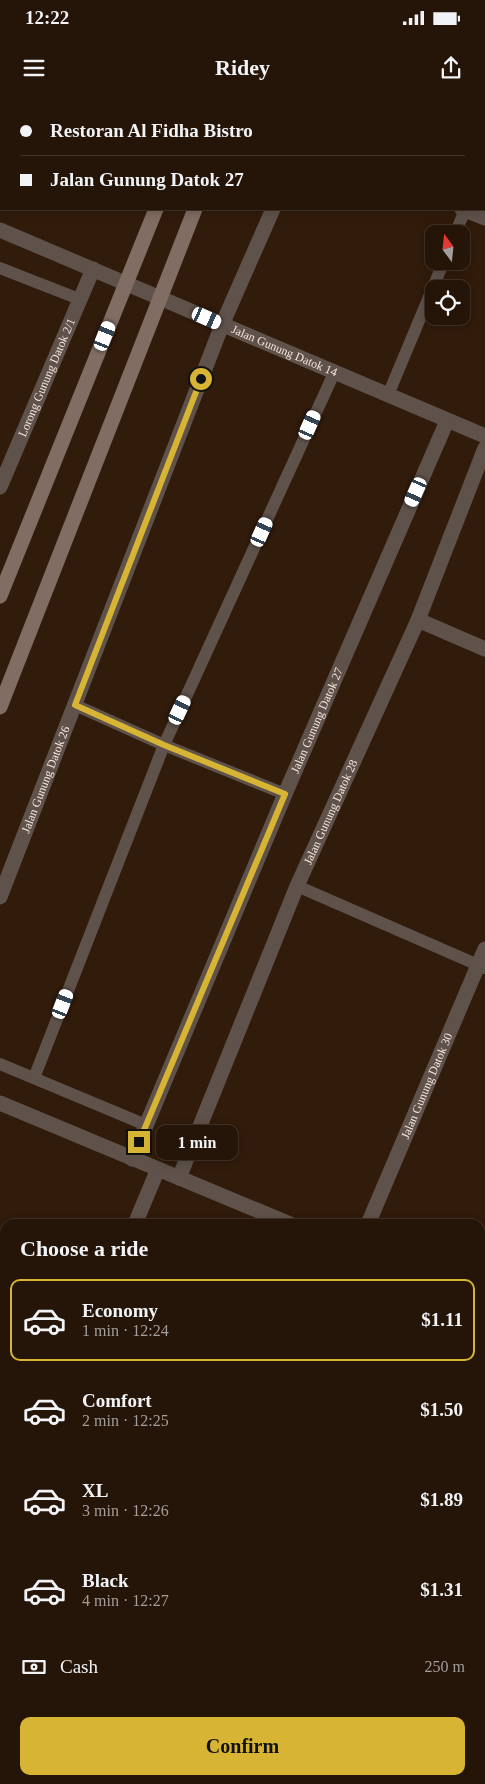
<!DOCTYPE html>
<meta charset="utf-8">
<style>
:root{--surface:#251408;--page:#312116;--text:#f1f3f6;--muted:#a39e9c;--line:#423329;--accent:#d7b434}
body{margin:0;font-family:Georgia,serif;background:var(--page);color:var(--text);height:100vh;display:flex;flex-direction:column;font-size:19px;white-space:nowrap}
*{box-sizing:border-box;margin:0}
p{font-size:16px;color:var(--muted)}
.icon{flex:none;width:28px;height:28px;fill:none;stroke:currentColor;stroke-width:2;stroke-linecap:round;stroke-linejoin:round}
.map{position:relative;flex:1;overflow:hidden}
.details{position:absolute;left:0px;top:1119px;width:485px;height:566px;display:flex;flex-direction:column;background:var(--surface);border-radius:15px 15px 0 0;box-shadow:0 2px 12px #0003,0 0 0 1px var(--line)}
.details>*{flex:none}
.banner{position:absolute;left:0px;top:0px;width:485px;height:110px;box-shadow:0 2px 12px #0003,0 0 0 1px var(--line);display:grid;align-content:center;height:110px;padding:0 20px;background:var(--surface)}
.needle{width:32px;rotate:345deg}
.tools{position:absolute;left:425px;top:125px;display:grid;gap:10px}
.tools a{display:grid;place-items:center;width:45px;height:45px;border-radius:10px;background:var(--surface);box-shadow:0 2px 12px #0003,0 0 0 1px var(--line);font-size:25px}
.end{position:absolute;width:22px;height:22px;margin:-11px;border:6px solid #d7b434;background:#111;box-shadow:0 0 0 2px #111}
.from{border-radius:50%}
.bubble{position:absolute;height:35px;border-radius:10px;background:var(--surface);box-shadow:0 2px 12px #0003,0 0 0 1px var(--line);font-size:16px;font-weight:700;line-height:35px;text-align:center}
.car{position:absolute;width:15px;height:30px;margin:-15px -8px;border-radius:6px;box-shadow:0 0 4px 1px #0007;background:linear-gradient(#fff 24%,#345 0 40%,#fff 0 76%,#345 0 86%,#fff 0)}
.banner b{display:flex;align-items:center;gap:18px;height:48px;font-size:19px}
.banner b+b{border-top:1px solid var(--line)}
.banner i{width:12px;height:12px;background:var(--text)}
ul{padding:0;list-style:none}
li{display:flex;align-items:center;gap:15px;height:82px;margin:0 10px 8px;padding:0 10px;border:2px solid transparent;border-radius:10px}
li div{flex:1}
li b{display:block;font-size:19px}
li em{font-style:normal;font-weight:700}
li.selected{border-color:var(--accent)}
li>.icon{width:45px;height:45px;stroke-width:1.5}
h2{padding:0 20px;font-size:22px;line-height:60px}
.pay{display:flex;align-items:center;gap:12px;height:55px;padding:0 20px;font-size:19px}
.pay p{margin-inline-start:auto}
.button{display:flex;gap:10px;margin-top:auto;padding:10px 20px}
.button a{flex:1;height:58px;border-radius:10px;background:var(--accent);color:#111;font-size:20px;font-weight:700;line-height:58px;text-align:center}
.status{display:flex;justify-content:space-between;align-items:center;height:35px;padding:0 25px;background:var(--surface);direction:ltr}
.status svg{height:14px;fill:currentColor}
header{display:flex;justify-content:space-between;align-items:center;height:65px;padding:0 20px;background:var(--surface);font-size:22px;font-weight:700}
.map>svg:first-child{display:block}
</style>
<div class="status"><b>12:22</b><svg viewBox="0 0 49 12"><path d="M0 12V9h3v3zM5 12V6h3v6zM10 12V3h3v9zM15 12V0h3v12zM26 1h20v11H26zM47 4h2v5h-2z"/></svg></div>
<header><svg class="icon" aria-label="menu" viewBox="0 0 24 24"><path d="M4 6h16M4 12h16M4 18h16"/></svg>Ridey<svg class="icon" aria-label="share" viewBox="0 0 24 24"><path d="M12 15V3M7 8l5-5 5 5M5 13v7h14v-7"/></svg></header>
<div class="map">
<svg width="485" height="1684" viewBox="0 0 485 1684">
<rect width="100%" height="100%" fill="#311b0b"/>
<path fill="#133c5c" d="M480,1471L485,1512V1663H480Z"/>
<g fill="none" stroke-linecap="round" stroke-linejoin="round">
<g stroke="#5f524b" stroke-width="12">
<path d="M455,134L465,110"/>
<path d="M0,168L79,199"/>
<path d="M388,295L444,161"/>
<path d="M75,605L164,645L285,694"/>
<path d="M297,786L485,868"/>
<path d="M0,964L146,1025"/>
<path d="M34,978L164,645L335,271"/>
</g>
<g stroke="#5f524b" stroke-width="15">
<path d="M318,1V0"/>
<path d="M484,97L485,93"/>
<path d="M462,109L485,118"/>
<path id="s1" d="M0,130L485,336"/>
<path id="s2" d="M0,387L93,169"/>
<path d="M418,520L485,549"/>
<path id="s3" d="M0,797L222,225L273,109"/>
<path d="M0,1003L290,1124"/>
<path id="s4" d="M132,1059L285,694L447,321"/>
<path id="s5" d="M179,1078L297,786L418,520L485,348"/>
<path d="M135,1124L158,1069"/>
<path id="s6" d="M368,1124L485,849"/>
<path d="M480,1199H485"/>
<path d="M0,1205L5,1207"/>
<path d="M0,1465L5,1507"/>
<path d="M0,1597L5,1603"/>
</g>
<g stroke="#816d63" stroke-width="15">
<path d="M198,1V0"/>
<path d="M237,1V0"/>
<path d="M0,496L156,109"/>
<path d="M0,607L195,109"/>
</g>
</g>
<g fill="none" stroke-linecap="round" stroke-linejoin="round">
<path stroke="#d7b434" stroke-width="6" d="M139,1042L285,694L164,645L75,605L201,279"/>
</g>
<g text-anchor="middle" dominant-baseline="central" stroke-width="4" stroke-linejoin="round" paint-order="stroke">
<g font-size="12" fill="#f6e6dc" stroke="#120803">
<text stroke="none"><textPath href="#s1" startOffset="309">Jalan Gunung Datok 14</textPath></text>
<text stroke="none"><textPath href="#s2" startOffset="119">Lorong Gunung Datok 2/1</textPath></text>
<text stroke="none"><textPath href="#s4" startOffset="476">Jalan Gunung Datok 27</textPath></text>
<text stroke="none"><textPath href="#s3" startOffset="126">Jalan Gunung Datok 26</textPath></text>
<text stroke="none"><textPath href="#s5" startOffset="396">Jalan Gunung Datok 28</textPath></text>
<text stroke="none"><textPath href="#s6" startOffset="150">Jalan Gunung Datok 30</textPath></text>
</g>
</g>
</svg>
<div class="tools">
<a><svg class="needle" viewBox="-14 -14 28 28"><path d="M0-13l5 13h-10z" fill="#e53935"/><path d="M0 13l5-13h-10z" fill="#a39e9c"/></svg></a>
<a><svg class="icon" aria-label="locate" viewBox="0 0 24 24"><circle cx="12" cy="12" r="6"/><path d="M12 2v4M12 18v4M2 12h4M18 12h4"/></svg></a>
</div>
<i class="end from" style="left:201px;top:279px"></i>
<i class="end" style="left:139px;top:1042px"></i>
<div class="bubble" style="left:156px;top:1025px;width:82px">1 min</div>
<i class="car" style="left:207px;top:218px;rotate:114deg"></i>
<i class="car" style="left:105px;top:236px;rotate:22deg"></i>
<i class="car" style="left:310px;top:325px;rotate:24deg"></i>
<i class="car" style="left:416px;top:392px;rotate:204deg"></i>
<i class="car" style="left:262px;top:432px;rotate:24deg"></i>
<i class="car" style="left:180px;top:610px;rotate:25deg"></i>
<i class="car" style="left:63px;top:904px;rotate:21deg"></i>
<div class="banner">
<b><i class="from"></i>Restoran Al Fidha Bistro</b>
<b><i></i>Jalan Gunung Datok 27</b>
</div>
<section class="details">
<h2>Choose a ride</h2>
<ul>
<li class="selected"><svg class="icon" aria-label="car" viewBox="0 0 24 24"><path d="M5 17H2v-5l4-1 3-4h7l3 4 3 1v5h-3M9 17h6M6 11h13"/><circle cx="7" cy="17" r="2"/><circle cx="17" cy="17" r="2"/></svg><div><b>Economy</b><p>1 min · 12:24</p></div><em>$1.11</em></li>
<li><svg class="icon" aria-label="car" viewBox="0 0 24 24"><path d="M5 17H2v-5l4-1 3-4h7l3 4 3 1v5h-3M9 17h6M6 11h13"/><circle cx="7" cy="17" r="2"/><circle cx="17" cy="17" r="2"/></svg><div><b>Comfort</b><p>2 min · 12:25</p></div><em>$1.50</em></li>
<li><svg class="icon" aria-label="car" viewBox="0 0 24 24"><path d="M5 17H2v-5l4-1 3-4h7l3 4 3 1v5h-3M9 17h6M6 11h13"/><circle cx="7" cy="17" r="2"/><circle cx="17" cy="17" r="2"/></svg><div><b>XL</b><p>3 min · 12:26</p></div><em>$1.89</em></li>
<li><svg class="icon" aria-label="car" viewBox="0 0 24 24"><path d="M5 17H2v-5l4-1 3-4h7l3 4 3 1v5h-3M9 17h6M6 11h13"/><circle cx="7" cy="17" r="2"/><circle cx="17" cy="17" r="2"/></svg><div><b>Black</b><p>4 min · 12:27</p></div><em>$1.31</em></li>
</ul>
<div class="pay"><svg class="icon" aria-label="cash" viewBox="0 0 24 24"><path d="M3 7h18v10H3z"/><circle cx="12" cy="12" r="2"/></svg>Cash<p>250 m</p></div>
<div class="button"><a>Confirm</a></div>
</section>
</div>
